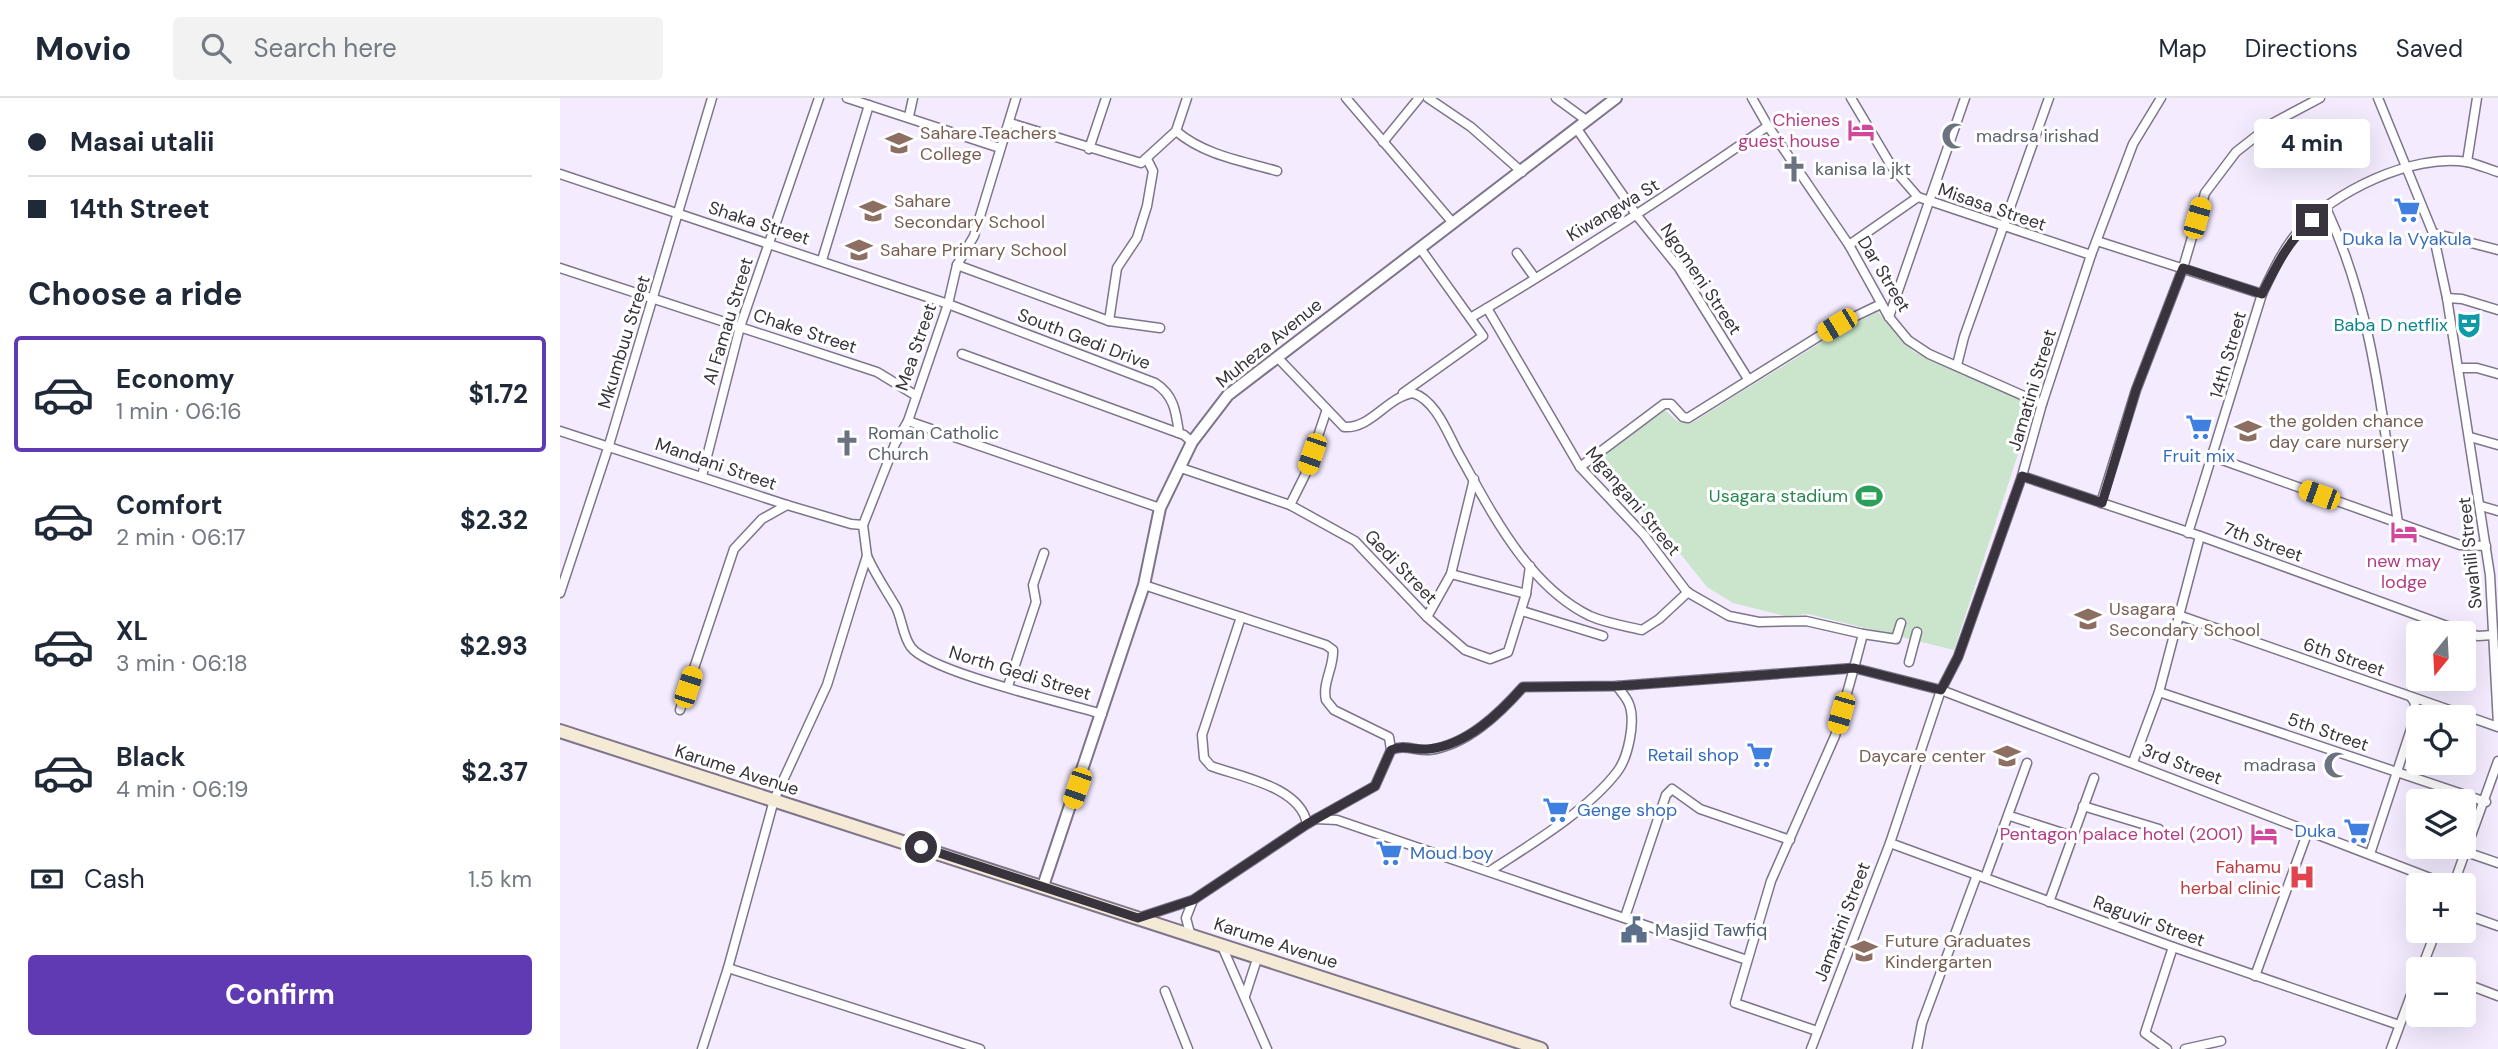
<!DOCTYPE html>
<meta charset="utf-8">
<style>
:root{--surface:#fff;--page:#f2f2f3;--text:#1f2937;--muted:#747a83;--line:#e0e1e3;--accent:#603ab2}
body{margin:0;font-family:"DM Sans",sans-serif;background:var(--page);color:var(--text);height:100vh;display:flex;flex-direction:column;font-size:26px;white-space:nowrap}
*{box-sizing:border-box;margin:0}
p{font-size:23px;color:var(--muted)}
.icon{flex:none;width:38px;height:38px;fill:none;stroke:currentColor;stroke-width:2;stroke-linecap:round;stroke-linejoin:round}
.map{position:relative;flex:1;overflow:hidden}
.sheet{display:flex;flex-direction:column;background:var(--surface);width:560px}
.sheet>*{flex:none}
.guide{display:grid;align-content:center;height:154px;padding:0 28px;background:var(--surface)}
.needle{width:46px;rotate:198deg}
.buttons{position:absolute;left:1846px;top:523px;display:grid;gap:14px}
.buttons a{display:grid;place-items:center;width:70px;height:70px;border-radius:7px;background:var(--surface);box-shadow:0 7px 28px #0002;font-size:35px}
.end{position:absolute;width:32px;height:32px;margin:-16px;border:9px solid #38333d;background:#fff;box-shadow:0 0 0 4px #fff}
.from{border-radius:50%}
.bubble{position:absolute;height:49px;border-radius:7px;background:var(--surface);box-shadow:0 7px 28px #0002;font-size:23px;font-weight:700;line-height:49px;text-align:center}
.car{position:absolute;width:21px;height:42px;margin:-21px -10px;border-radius:9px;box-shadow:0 0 5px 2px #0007;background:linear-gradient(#f5c518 24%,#345 0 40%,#f5c518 0 76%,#345 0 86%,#f5c518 0)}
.guide b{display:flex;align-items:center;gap:24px;height:66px;font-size:26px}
.guide b+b{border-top:2px solid var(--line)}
.guide i{width:18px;height:18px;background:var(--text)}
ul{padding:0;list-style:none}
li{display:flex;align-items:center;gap:21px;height:116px;margin:0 14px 10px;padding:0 14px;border:4px solid transparent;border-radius:7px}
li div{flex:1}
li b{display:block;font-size:26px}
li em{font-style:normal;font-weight:700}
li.current{border-color:var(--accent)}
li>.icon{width:63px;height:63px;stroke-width:1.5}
h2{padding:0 28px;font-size:32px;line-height:84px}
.pay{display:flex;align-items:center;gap:18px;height:77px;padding:0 28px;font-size:26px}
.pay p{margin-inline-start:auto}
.cta{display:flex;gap:14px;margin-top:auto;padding:14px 28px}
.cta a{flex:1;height:80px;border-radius:7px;background:var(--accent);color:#fff;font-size:28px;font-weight:700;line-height:80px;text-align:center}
header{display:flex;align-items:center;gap:42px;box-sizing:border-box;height:98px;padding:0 35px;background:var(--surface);border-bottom:2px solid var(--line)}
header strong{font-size:33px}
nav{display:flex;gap:38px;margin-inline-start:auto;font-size:24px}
.search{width:490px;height:63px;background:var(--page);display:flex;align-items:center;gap:18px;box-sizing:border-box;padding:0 24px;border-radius:7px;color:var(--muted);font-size:26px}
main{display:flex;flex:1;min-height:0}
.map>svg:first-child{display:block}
</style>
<header>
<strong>Movio</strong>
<div class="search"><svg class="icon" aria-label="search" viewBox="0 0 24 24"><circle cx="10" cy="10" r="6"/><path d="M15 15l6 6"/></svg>Search here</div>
<nav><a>Map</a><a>Directions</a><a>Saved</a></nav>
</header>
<main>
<section class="sheet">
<div class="guide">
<b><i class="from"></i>Masai utalii</b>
<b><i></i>14th Street</b>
</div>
<h2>Choose a ride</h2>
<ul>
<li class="current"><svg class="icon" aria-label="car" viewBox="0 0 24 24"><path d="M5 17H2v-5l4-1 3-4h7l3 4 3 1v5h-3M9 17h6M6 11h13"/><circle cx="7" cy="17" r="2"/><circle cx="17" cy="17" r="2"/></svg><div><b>Economy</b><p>1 min · 06:16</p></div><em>$1.72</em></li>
<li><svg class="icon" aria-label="car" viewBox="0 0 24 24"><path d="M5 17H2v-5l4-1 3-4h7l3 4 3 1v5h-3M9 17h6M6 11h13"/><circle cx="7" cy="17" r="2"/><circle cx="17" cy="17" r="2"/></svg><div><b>Comfort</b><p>2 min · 06:17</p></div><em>$2.32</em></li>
<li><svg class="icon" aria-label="car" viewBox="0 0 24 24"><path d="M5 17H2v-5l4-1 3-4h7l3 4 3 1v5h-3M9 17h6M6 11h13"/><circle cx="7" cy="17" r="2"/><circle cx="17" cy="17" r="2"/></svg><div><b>XL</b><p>3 min · 06:18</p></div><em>$2.93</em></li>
<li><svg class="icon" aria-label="car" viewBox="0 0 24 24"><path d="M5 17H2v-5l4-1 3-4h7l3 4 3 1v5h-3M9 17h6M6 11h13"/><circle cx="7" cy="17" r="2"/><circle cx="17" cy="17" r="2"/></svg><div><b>Black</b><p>4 min · 06:19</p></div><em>$2.37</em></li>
</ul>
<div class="pay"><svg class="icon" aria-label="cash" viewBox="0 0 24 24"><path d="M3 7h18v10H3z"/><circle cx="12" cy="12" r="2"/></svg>Cash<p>1.5 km</p></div>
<div class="cta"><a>Confirm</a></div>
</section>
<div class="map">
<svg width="1938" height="951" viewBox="0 0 1938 951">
<rect width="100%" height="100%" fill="#f4ebff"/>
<path fill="#cae5cb" d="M1318,214L1354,254L1474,307L1394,552L1248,516L1225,518L1173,505L1147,489L1103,434L1042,374L1036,364L1104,311L1117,323L1130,326L1281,232Z"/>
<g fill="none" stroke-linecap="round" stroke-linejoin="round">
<g stroke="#7f758b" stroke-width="11">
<g id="minor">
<path d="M287,0L440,50"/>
<path d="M786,0L893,125"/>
<path d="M868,0L911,29L962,74"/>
<path d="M996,0L1026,22"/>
<path d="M1192,0L1208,28L1289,147L1329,219L1348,242L1369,256L1482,306"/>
<path d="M1291,0L1332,69L1358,99L1531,157"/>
<path d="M1818,0L1873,135L1887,200L1930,477L1938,627"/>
<path d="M349,18L353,0"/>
<path d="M450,25L581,65L616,33L627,0"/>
<path d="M1017,31L1078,119L1119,170L1188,281"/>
<path d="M616,33C644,57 682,63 717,73"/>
<path d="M823,44L859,0"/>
<path d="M529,51L546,0"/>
<path d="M1907,64L1917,0"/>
<path d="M0,76L388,206L595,285C614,297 616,314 619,335"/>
<path d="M1766,110C1813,211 1822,316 1838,425"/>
<path d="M1873,135L1938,152"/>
<path d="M1537,143L1702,196"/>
<path d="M1289,147L1358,99"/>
<path d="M957,155L975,180"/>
<path d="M262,162L309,7"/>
<path d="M397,167L549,223L600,230"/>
<path d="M0,170L317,274L355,297"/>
<path d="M1887,200L1902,201L1938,212"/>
<path d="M927,210L1020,369L1084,437L1127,494L1169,518L1199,524L1246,523L1303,536L1294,570L1381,592L1891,788"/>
<path d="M912,219C1013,159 1111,95 1208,28"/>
<path d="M1329,219L1405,0"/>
<path d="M549,223L557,170L577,140L587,108L593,73L587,61"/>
<path d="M402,256L624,337L632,344"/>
<path d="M718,260L784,329C811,331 827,299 853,295C877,303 888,337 900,358C932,415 968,488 1030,518C1046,525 1065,528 1082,532L1099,521L1128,494"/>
<path d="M1397,267L1404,239L1489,0"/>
<path d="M1900,270H1917L1938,276"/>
<path d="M843,295L923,238L860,150"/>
<path d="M348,323L600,410"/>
<path d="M0,333L227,407L291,426L303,427"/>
<path d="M1910,339L1938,347"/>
<path d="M1654,359L1900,447L1926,448"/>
<path d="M1020,369L1104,306H1111L1123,319L1128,320L1277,227L1321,206"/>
<path d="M621,370L730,407L795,443L867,519L905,552L930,561L948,554L966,496L970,468"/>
<path d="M142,378L180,229L259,0"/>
<path d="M1462,378L1640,438L1898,532L1918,538L1933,537"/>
<path d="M1541,405L1576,292L1623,170L1645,95L1676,54L1713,25L1760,0"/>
<path d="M730,407L745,377L766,314"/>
<path d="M1921,408L1938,413"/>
<path d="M1628,435L1702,196C1712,175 1722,153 1737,135C1772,94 1853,55 1907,64C1917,66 1928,71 1938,74"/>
<path d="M307,458C315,476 326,492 336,509C342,521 343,539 351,549C369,574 506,605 542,616"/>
<path d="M891,476L966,496"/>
<path d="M584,487L766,547L773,552C774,569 762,585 766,602L774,612L829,639L831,652"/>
<path d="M0,495L49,347L152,0"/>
<path d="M962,513L1043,538"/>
<path d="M1621,518L1938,629"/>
<path d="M681,519L642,637L644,660L651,668C681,679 741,689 747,726"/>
<path d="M867,519L891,476L914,381"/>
<path d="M1303,536L1336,541L1341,525"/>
<path d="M1349,564L1357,534"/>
<path d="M448,588L476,504L473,487L484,455"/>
<path d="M1599,594L1926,704"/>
<path d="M120,612L174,451L202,421L227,407"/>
<path d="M1573,664L1599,594L1640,438"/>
<path d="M1523,708L1599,731"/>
<path d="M1450,718L1512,738"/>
<path d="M756,721L777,722L1187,862"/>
<path d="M1330,745L1613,849L1839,927"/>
<path d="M1906,754L1938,765"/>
<path d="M1810,756L1853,625L1855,605L1851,599"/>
<path d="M930,773C971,746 1027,713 1057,674C1068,660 1076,623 1069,606C1067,600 1061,594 1057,588"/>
<path d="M1425,780L1467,665"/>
<path d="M1893,788L1938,663"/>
<path d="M1489,804L1534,680"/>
<path d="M1904,816L1938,828"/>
<path d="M1065,819L1106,697L1112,691L1140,711L1230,742"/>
<path d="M578,820L633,802L747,726L815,688L831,652C844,646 856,653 869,652C907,647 939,616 963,589L1057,588L1294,570"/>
<path d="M630,835L626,820L633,802"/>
<path d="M661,846L707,951"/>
<path d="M168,870L420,951"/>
<path d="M1861,872L1876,833"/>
<path d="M1695,878L1748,733"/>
<path d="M1904,885L1938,898"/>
<path d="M605,893L628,951"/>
<path d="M685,898L698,858"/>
<path d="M1257,933L1175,905L1211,783L1275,638L1294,570"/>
<path d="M142,951L168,870L214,702L267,587L298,486L307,458L303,427L335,346L348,323L388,206L397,167L414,138L456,0"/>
<path d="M1251,951L1330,745L1381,592L1398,559L1462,378L1482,306L1531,157L1573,46L1601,0"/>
<path d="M1357,951L1362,925L1417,777"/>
<path d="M1607,951L1585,935L1613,849"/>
<path d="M1625,951L1661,943"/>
<path d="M1831,951L1858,878"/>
</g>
</g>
<g stroke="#7f758b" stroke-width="14">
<path id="tertiary" d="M483,788L584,487L600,410L632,344L668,297L1056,0"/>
</g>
<g stroke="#7f758b" stroke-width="16">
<path id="secondary" d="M0,633L981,951"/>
</g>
<use href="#minor" stroke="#fff" stroke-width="8"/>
<use href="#tertiary" stroke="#fff" stroke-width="10"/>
<use href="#secondary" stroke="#f5ead5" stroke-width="12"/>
</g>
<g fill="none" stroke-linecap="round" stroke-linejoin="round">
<path stroke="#38333d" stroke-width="9" d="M361,749L578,820L633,802L747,726L815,688L831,652C844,646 856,653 869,651C907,647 939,616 963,589L1058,588L1294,570L1381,592L1398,559L1462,378L1542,405L1576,292L1623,170L1702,196C1716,168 1729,142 1752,122"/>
</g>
<defs>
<g id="hotel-bare" transform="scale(2.1)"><path d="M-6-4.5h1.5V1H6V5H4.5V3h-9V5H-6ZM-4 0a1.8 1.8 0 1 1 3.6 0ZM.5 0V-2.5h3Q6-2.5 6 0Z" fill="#d1479c" stroke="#fff" stroke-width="2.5" paint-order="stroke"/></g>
<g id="mosque-bare" transform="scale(2.1)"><path d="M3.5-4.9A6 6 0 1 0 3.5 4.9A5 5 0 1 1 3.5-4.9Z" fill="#6b7280" stroke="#fff" stroke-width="2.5" paint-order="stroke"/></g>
<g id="university-bare" transform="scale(2.1)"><path d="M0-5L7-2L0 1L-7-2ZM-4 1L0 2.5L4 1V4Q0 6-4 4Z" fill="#8d6e63" stroke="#fff" stroke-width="2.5" paint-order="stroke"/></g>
<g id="church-bare" transform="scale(2.1)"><path d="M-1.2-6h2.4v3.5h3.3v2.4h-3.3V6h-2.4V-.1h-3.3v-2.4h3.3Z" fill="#6b7280" stroke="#fff" stroke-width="2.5" paint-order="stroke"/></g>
<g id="supermarket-bare" transform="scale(2.1)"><path d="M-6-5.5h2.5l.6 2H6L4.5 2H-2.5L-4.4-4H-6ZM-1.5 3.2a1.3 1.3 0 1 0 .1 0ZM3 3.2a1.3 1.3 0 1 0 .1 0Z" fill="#3f7fe0" stroke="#fff" stroke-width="2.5" paint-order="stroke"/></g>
<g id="school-bare" transform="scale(2.1)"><path d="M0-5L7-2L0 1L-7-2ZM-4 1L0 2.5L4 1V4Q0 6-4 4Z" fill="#8d6e63" stroke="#fff" stroke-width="2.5" paint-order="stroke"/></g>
<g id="theatre-bare" transform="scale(2.1)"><path d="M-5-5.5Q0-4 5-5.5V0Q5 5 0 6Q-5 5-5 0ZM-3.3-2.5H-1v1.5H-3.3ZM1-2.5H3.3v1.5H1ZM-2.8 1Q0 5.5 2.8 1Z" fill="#0f9aa8" stroke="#fff" stroke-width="2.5" paint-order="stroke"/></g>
<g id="stadium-bare" transform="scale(2.1)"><path d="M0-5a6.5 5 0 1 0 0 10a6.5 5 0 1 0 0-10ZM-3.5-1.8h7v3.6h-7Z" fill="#2e9e5b" stroke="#fff" stroke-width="2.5" paint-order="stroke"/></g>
<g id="hospital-bare" transform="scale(2.1)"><path d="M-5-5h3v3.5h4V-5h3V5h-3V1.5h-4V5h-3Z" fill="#e0444e" stroke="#fff" stroke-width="2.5" paint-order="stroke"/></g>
<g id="civic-bare" transform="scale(2.1)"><path d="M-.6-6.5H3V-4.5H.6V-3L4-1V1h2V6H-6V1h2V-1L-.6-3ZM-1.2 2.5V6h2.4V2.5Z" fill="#5c6f8a" stroke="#fff" stroke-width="2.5" paint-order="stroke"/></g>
</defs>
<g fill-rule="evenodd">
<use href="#hotel-bare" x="1301" y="32"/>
<use href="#mosque-bare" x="1395" y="38"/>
<use href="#university-bare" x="339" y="45"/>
<use href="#church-bare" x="1234" y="71"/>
<use href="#supermarket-bare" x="1847" y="112"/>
<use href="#school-bare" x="313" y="113"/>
<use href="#school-bare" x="299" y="152"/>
<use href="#theatre-bare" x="1909" y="227"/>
<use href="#supermarket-bare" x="1639" y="329"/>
<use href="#school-bare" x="1688" y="333"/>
<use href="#church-bare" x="287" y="345"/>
<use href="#stadium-bare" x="1309" y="398"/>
<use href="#hotel-bare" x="1844" y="434"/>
<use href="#school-bare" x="1528" y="521"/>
<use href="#supermarket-bare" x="1200" y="657"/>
<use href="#school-bare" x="1447" y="658"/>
<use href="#mosque-bare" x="1777" y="667"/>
<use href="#supermarket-bare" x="996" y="712"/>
<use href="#supermarket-bare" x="1797" y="733"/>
<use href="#hotel-bare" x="1704" y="736"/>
<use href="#supermarket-bare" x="829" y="755"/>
<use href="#hospital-bare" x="1742" y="779"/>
<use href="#civic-bare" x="1074" y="832"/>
<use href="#school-bare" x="1304" y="853"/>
</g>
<g text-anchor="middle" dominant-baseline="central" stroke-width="6" stroke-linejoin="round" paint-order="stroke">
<g font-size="18" fill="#b23c85" stroke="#fff" text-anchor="end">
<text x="1280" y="22">Chienes<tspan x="1280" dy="21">guest house</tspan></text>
<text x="1844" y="463" text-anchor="middle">new may<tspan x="1844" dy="21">lodge</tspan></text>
<text x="1683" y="736">Pentagon palace hotel (2001)</text>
</g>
<g font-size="18" fill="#785e54" stroke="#fff" text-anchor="start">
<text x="360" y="35">Sahare Teachers<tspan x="360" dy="21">College</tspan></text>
<text x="334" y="103">Sahare<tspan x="334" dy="21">Secondary School</tspan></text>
<text x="320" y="152">Sahare Primary School</text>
<text x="1709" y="323">the golden chance<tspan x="1709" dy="21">day care nursery</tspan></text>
<text x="1549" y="511">Usagara<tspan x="1549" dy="21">Secondary School</tspan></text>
<text x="1426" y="658" text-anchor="end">Daycare center</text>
<text x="1325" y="843">Future Graduates<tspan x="1325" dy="21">Kindergarten</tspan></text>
</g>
<g font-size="18" fill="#5b616d" stroke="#fff" text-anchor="start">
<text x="1416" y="38">madrsa irishad</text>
<text x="1255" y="71">kanisa la jkt</text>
<text x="308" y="335">Roman Catholic<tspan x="308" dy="21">Church</tspan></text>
<text x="1756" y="667" text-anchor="end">madrasa</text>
</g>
<g font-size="18" fill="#38333d" stroke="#fff">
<text transform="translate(1432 109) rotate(19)">Misasa Street</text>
<text transform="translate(1053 112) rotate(-31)">Kiwangwa St</text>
<text transform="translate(199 125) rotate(18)">Shaka Street</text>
<text transform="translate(1324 176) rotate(59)">Dar Street</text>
<text transform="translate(1141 181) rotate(56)">Ngomeni Street</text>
<text transform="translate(168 223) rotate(-73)">Al Famau Street</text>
<text transform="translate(245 233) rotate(18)">Chake Street</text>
<text transform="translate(524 241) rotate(21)">South Gedi Drive</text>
<text transform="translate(64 244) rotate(-73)">Mkumbuu Street</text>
<text transform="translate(709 245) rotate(-39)">Muheza Avenue</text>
<text transform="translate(356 249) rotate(-71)">Mea Street</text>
<text transform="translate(1668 257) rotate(-74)">14th Street</text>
<text transform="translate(1472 292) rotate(-73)">Jamatini Street</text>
<text transform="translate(156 366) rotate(19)">Mandani Street</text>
<text transform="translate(1073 403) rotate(50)">Mgangani Street</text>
<text transform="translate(1703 444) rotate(20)">7th Street</text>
<text transform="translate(1910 455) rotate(-96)">Swahili Street</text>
<text transform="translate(841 469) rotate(46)">Gedi Street</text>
<text transform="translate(1784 559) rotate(19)">6th Street</text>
<text transform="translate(460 575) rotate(17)">North Gedi Street</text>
<text transform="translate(1768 634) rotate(19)">5th Street</text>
<text transform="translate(1622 666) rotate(21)">3rd Street</text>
<text transform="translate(177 672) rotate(18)">Karume Avenue</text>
<text transform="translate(1589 823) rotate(20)">Raguvir Street</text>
<text transform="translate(1282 824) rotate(-69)">Jamatini Street</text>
<text transform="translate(716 845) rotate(18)">Karume Avenue</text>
</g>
<g font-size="18" fill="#366cbe" stroke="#fff">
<text x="1847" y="141">Duka la Vyakula</text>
<text x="1639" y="358">Fruit mix</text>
<text x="1179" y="657" text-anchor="end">Retail shop</text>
<text x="1017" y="712" text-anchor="start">Genge shop</text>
<text x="1776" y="733" text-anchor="end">Duka</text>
<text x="850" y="755" text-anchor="start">Moud boy</text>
</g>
<g font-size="18" fill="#0d838f" stroke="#fff" text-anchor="end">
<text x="1888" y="227">Baba D netflix</text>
</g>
<g font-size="18" fill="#27864d" stroke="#fff" text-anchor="end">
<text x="1288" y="398">Usagara stadium</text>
</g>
<g font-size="18" fill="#be3a42" stroke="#fff" text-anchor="end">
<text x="1721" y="769">Fahamu<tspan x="1721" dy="21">herbal clinic</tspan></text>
</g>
<g font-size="18" fill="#4e5e75" stroke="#fff" text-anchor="start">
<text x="1095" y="832">Masjid Tawfiq</text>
</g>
</g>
</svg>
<div class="buttons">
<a><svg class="needle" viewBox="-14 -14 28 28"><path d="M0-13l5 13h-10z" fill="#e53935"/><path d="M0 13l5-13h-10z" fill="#747a83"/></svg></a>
<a><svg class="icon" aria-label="locate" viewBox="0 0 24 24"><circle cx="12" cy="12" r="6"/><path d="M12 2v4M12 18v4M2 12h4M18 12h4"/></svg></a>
<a><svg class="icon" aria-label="layers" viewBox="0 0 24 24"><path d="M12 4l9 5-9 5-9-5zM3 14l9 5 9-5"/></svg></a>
<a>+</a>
<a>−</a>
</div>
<i class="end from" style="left:361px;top:749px"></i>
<i class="end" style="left:1752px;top:122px"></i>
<div class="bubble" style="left:1694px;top:21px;width:116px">4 min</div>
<i class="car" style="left:1637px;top:120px;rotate:16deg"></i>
<i class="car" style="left:1277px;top:227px;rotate:239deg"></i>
<i class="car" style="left:752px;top:356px;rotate:199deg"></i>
<i class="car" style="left:1759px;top:397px;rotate:290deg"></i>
<i class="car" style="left:128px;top:589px;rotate:18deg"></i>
<i class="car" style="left:1281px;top:615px;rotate:196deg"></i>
<i class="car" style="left:517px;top:690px;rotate:199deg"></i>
</div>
</main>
